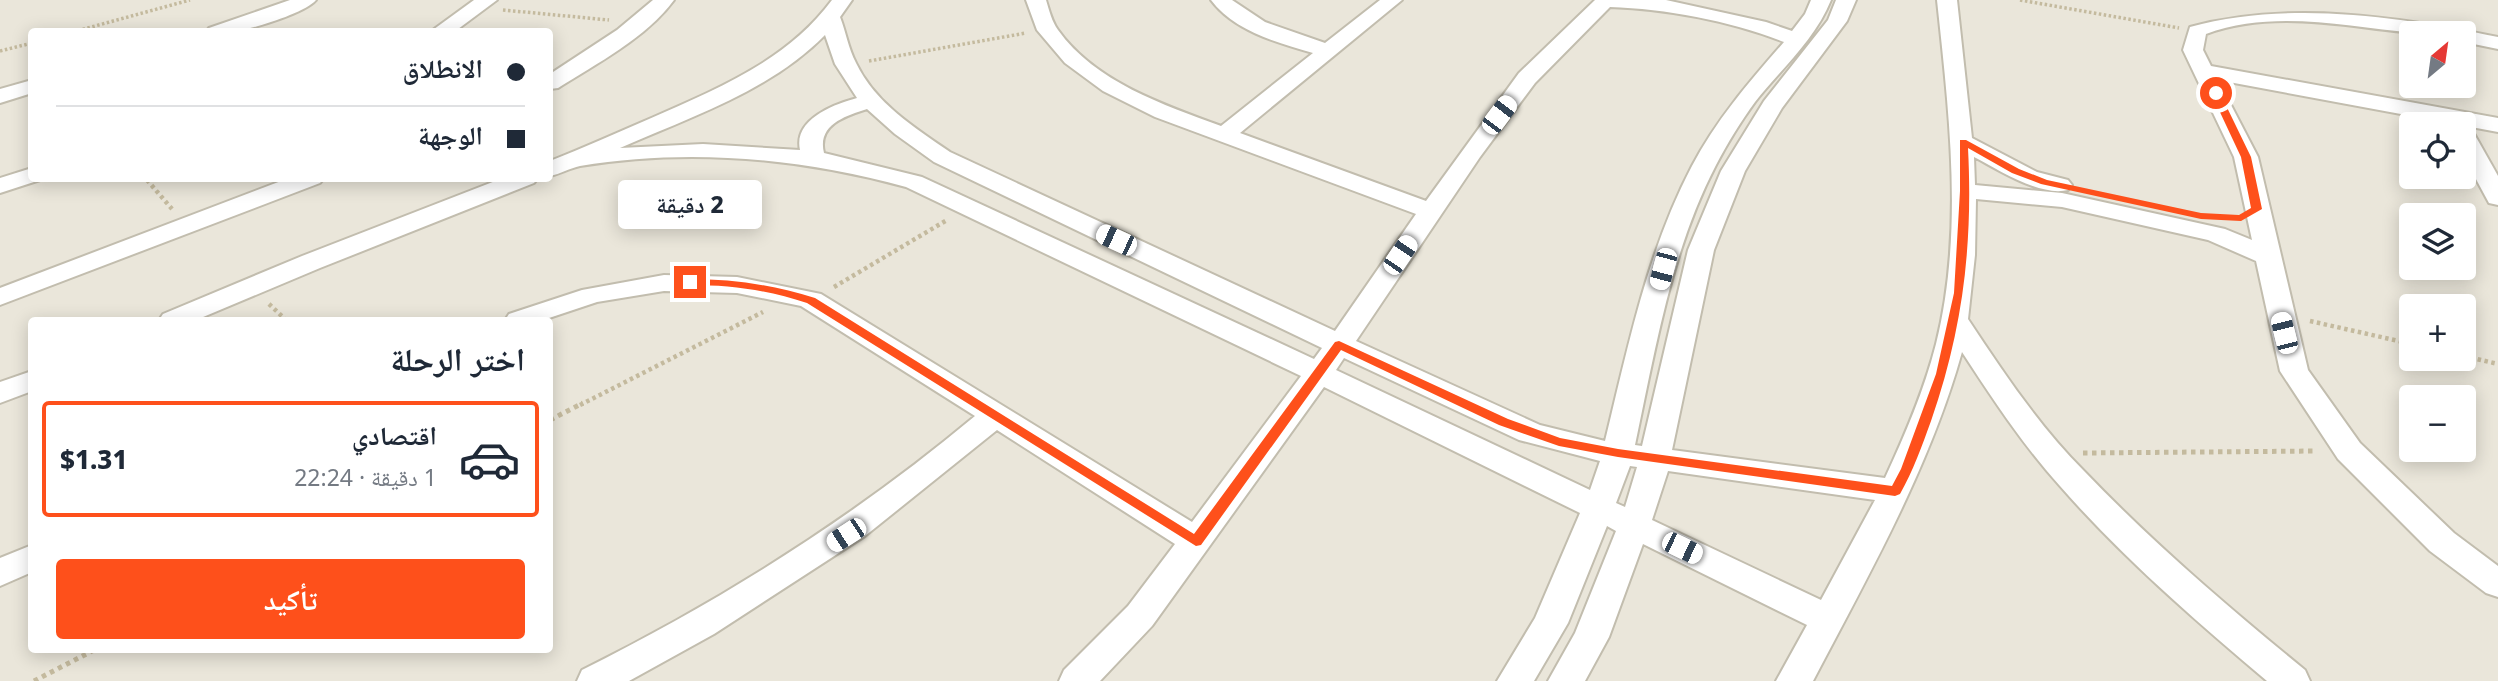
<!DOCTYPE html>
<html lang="ar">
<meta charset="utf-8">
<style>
:root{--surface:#fff;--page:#f6f6f7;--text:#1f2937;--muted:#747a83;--line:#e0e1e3;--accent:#fe501b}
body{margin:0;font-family:"Noto Sans","Noto Naskh Arabic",sans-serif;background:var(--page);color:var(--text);direction:rtl;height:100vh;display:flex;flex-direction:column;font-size:26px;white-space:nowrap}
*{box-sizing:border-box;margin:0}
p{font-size:23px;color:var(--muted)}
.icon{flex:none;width:38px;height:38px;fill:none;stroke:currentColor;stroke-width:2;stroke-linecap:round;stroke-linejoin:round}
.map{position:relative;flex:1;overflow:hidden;direction:ltr}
.panel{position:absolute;left:28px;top:317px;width:525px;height:336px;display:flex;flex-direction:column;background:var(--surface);border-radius:7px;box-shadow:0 4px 18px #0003;direction:rtl}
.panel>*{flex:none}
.guide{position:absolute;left:28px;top:28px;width:525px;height:154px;border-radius:7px;box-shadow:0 4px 18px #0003;direction:rtl;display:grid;align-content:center;height:154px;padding:0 28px;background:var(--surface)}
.needle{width:46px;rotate:29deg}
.fabs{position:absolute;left:2399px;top:21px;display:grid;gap:14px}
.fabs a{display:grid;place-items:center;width:77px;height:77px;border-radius:7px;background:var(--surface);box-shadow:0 4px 18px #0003;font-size:35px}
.end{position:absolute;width:32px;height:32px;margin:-16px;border:9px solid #fe501b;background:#fff;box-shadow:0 0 0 4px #fff}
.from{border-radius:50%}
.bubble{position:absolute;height:49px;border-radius:7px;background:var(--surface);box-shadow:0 4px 18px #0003;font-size:23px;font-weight:800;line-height:49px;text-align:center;direction:rtl}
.car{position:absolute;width:21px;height:42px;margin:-21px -10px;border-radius:9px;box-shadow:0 0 5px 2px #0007;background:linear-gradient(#fff 24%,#345 0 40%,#fff 0 76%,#345 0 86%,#fff 0)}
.guide b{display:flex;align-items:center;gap:24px;height:66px;font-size:26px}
.guide b+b{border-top:2px solid var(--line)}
.guide i{width:18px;height:18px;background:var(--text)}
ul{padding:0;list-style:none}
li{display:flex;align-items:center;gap:21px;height:116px;margin:0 14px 10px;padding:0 14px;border:4px solid transparent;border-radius:7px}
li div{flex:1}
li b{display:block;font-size:26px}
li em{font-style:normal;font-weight:800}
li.selected{border-color:var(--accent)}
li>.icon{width:63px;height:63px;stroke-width:1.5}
h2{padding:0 28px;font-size:32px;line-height:84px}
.primary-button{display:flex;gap:14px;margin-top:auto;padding:14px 28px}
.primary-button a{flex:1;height:80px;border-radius:7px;background:var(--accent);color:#fff;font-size:28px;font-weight:800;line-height:80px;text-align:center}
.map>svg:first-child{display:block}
</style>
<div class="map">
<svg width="2498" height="681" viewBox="0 0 2498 681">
<rect width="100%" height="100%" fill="#f6f4ec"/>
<path fill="#eae6da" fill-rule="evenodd" d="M0,0H2498V681H0ZM32,32H550V178H32ZM2412,33H2464V86H2412ZM2412,124H2464V177H2412ZM2412,215H2464V268H2412ZM2412,306H2464V359H2412ZM32,320H550V649H32ZM2412,397H2464V450H2412Z"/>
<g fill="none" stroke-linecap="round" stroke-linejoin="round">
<g stroke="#c2bdae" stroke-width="4">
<g id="minor">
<path d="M290,0H316C305,13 257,27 239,31C229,33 217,32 206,32L209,28Z"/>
<path d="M474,0H497L454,32H430Z"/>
<path d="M653,0H674C646,38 596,64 558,88L550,89V74L617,30Z"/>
<path d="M832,0H852L840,17C846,32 848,48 856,63C875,103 915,128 950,152L1335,331L1416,214L1155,117L1103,91L1065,63L1037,30L1026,0H1046C1049,10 1052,22 1058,30C1095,82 1164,105 1221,126L1313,53C1278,43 1234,31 1211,0H1232L1265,22L1325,43L1380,0H1402L1240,133L1426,201L1519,73L1595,0H1666L1766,22L1792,31L1805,14L1811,0H1831C1815,40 1781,69 1755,102C1741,121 1727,144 1716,165C1671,251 1655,351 1635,445L1642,446L1688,250L1721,171L1764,101L1828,20L1836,0H1856L1847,21L1782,108L1745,171L1714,250L1672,450L1885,478C1905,435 1924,391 1936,344C1964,232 1949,113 1937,0H1957L1972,138L2037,172L2068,180L2072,185L2068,190C2040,197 1999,170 1974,157L1975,185L2062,193L2225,229L2252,240L2234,157L2183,50L2190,27C2289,0 2400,17 2498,37V49L2464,42V33C2448,33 2431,35 2415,33C2345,27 2275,9 2206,34L2203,50L2211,66L2498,118V132L2218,80L2258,157L2308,370L2360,443L2454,533L2498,566V597L2486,593L2430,551L2338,459L2280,371L2256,261L2208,240L2062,207L1976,199L1975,255L1968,319C2003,372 2039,426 2084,471C2153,543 2228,607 2305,670L2310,681H2267C2195,620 2122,557 2060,486C2023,445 1992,398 1962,352C1929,469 1869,574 1813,681H1776L1807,625L1643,544L1609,637L1585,681H1548L1575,633L1616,531L1607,526L1568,623L1534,681H1497L1535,618L1580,513L1324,387L1152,626L1100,681H1059L1064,670L1128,606L1175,544L997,430L865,536L714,634L629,681H577L582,670C723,600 854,517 975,416L801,306L737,293L664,291L597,302L543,320H505L509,314L582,290L664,275L737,277L821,294L1192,522L1301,376L906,187C800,158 689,148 580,166C570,168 560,174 550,176V161C583,148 616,133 649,119C717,89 787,61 832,0ZM1610,7C1668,9 1730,21 1784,42C1750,81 1716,120 1692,166C1647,252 1628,347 1605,441L1540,425L1356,341L1480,157L1535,83ZM825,35L835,64L857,98C835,104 793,119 800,150L703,144L620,148C691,117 770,91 825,35ZM867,109L895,134L934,162L1322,348L1314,359L922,177L824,153C817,125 845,116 867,109ZM1344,358L1519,440L1600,461L1590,490L1336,370ZM1630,466L1637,467L1625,507L1616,503ZM1668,471L1875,500L1821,600L1652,520Z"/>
<path d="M32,80V93L0,103V89Z"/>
<path d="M2464,128L2472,130L2498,176V205L2489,203L2464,157Z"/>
<path d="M32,168V178L40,180L0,193V178Z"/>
<path d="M289,178H324L320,183L0,305V288Z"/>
<path d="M503,178H538L534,183L320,268L196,320H159L163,314L302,256Z"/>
<path d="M32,371V391L0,403V382Z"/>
<path d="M32,545V572L0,586V558Z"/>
</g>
</g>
<g stroke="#c4ba9e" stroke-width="3.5" stroke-dasharray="2.5 2.5" stroke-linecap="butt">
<path d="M2020,0L2179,28"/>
<path d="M503,10L609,20"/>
<path d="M73,32L190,0"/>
<path d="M0,51L32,43"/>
<path d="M869,61L1026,33"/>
<path d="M146,178L149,181"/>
</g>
<g stroke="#c4ba9e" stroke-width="4.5" stroke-dasharray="3.5 3.5" stroke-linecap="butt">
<path d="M147,180L172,209"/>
<path d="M834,287L947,220"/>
<path d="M269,304L286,320"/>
<path d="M2310,321L2412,344"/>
<path d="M2464,356L2498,364"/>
<path d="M580,405L763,312"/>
</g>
<g stroke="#c4ba9e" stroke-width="5" stroke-dasharray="4.5 4.5" stroke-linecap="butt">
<path d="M550,420L583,403"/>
<path d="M2083,453L2316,451"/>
<path d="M34,681L96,649"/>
</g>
<use href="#minor" fill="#fff" fill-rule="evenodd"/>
</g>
<path fill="#fe501b" d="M2216,90L2220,93L2251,157L2262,209L2241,221L2201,219L2041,184L2012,173L1968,148C1973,245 1963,329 1931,421C1922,446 1913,471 1900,494L1895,496L1618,457L1559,446L1499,425L1341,350L1201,545L1196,546L807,303C768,290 731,285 690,285L684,282L690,279C733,279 773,285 815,298L1194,534L1335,342L1339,341L1508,419L1560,438L1618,449L1892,486L1901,469L1936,374L1954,293L1960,191V140H1966L2019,169L2047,180L2201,213L2239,215L2251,208L2241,157L2211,93Z"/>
</svg>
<div class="fabs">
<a><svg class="needle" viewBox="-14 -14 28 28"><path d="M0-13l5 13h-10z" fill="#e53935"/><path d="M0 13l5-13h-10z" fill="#747a83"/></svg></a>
<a><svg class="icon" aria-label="locate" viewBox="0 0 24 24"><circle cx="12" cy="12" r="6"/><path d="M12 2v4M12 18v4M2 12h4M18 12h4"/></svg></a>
<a><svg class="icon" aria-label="layers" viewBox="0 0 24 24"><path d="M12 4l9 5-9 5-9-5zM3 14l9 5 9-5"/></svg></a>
<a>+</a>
<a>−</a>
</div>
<i class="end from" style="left:2216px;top:93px"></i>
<i class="end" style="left:690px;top:282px"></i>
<div class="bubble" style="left:618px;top:180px;width:144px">2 دقيقة</div>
<i class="car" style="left:1499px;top:115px;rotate:37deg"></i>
<i class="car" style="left:1116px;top:240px;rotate:295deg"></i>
<i class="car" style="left:1400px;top:255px;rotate:34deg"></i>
<i class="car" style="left:1663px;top:269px;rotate:195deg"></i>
<i class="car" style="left:2284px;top:333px;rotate:346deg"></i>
<i class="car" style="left:846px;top:535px;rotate:237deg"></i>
<i class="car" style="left:1682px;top:548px;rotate:116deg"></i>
<div class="guide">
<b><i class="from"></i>الانطلاق</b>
<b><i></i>الوجهة</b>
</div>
<section class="panel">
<h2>اختر الرحلة</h2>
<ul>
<li class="selected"><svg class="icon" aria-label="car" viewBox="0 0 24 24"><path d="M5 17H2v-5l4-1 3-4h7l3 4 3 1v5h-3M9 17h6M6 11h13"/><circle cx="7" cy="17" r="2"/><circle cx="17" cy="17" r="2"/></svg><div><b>اقتصادي</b><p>1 دقيقة · 22:24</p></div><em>$1.31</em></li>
</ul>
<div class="primary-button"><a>تأكيد</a></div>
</section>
</div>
